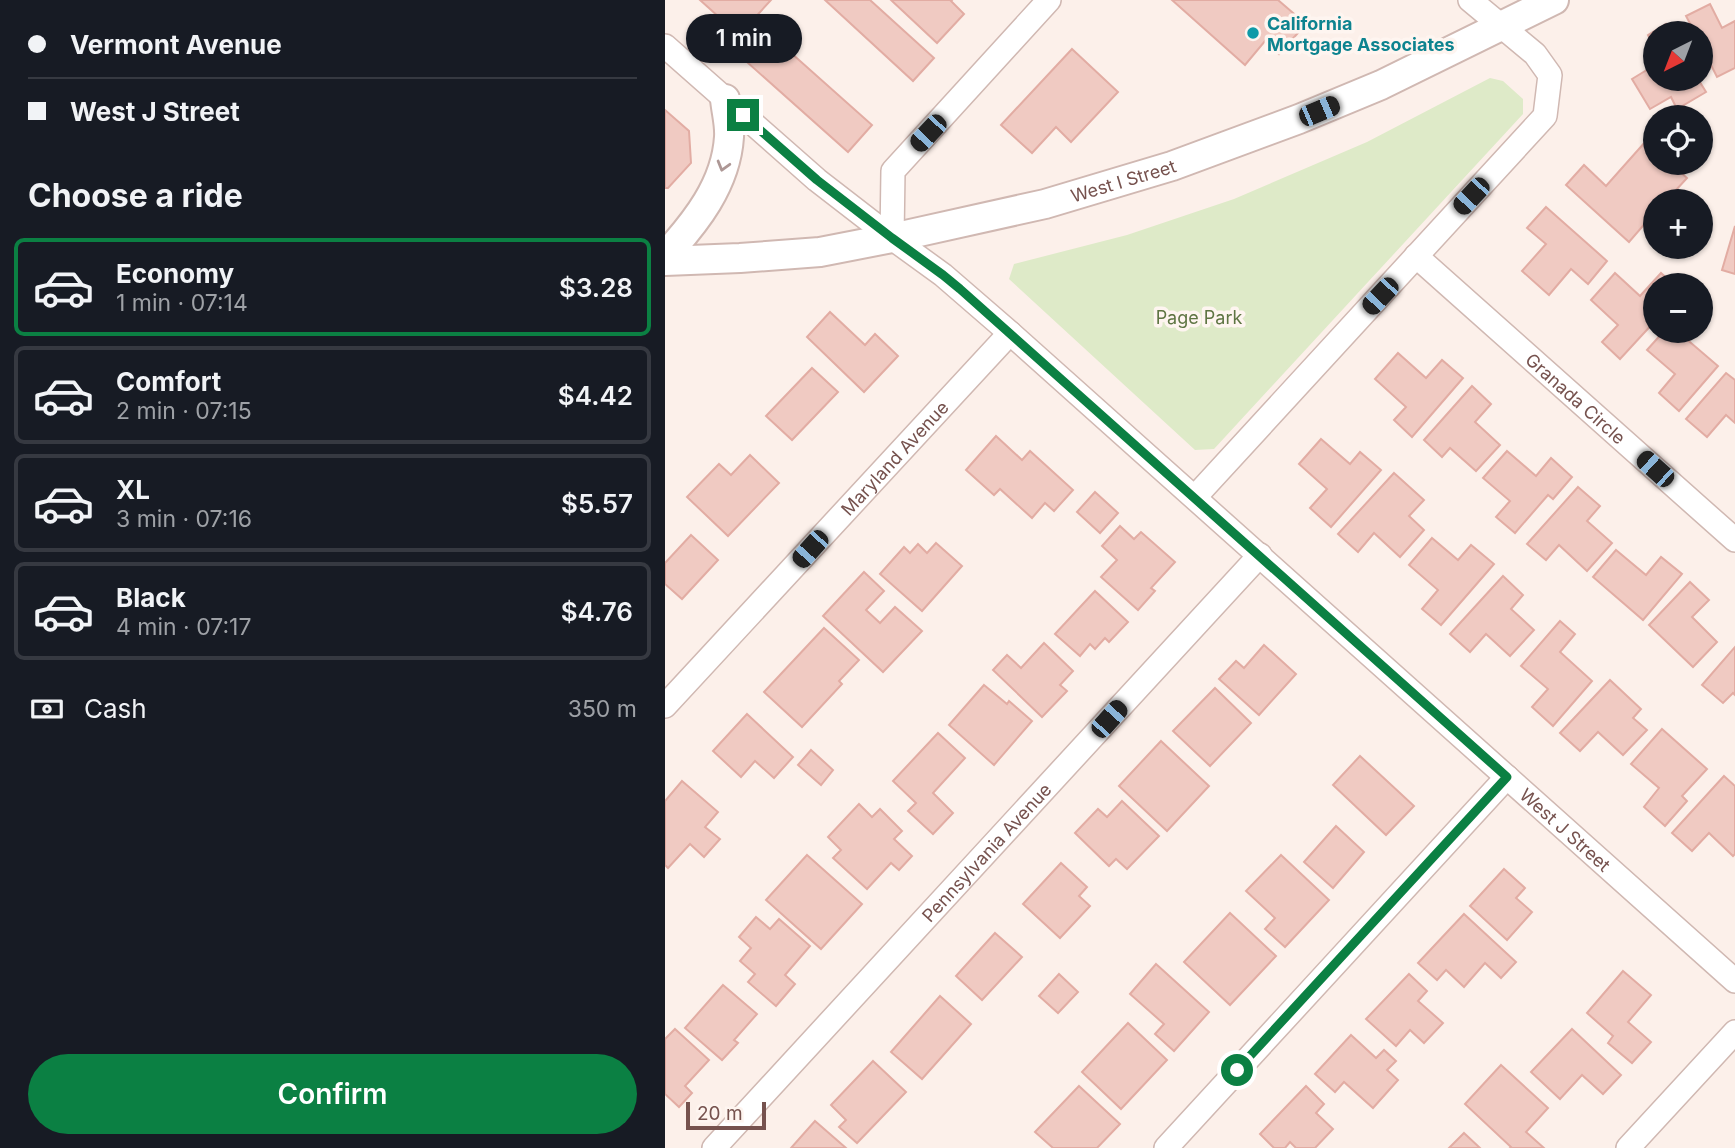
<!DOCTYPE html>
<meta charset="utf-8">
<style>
:root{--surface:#171b24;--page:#242831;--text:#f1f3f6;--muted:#9ea1a6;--line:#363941;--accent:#0b8043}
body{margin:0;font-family:Inter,sans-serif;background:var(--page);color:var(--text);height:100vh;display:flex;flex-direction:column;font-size:26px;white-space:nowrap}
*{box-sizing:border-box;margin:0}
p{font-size:23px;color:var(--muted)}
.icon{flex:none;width:38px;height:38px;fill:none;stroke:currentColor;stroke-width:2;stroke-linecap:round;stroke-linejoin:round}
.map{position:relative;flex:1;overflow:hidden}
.panel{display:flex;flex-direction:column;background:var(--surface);width:665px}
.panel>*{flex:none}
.top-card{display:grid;align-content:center;height:154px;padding:0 28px;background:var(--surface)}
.needle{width:46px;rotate:222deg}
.tools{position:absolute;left:978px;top:21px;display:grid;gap:14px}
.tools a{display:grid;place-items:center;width:70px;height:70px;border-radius:50%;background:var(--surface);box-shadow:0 2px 5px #0004;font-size:35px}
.scale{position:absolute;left:21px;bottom:18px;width:80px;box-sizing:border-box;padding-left:7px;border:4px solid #76524e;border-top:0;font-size:19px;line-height:24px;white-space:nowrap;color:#76524e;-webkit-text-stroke:5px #fef5f0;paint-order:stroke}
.end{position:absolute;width:32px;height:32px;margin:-16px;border:9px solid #0b8043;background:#fff;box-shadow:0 0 0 4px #fff}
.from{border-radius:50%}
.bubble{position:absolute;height:49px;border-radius:24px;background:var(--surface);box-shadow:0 2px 5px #0004;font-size:23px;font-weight:600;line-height:49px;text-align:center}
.car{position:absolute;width:21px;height:42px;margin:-21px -10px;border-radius:9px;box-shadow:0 0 5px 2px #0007;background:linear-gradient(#222 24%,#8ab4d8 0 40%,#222 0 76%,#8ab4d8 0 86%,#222 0)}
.top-card b{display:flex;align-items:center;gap:24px;height:66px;font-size:26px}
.top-card b+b{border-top:2px solid var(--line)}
.top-card i{width:18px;height:18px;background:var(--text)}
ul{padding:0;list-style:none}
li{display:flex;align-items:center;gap:21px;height:98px;margin:0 14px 10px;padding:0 14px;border:4px solid var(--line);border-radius:10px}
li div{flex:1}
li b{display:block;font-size:26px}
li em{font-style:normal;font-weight:600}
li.on{border-color:var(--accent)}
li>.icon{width:63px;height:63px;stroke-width:1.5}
h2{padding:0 28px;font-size:32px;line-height:84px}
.pay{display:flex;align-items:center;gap:18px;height:77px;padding:0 28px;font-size:26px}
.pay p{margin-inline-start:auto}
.cta{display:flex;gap:14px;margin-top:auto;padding:14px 28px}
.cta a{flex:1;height:80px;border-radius:42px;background:var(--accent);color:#fff;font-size:28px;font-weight:600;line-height:80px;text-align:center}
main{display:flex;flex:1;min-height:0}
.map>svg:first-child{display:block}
</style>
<main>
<section class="panel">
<div class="top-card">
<b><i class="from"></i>Vermont Avenue</b>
<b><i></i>West J Street</b>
</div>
<h2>Choose a ride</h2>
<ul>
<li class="on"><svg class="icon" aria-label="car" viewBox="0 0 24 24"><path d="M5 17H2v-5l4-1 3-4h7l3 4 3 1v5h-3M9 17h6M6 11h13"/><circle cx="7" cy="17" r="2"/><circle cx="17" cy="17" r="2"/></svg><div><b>Economy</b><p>1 min · 07:14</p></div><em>$3.28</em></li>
<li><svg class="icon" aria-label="car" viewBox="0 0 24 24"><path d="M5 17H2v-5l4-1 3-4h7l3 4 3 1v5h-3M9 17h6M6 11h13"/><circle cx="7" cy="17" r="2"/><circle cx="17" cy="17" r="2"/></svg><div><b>Comfort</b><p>2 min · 07:15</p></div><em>$4.42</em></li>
<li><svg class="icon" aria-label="car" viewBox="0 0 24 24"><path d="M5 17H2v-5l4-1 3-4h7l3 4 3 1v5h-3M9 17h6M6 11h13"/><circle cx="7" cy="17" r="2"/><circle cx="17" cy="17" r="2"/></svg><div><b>XL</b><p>3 min · 07:16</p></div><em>$5.57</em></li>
<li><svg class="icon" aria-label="car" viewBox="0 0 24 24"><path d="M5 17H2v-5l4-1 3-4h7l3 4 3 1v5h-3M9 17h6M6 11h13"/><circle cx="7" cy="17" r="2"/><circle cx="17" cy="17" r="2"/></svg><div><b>Black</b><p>4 min · 07:17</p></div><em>$4.76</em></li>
</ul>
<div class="pay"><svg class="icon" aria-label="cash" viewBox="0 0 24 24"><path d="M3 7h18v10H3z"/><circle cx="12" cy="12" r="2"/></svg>Cash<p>350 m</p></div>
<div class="cta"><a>Confirm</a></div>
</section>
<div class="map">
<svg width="1070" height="1148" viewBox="0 0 1070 1148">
<rect width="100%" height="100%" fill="#fcf0ea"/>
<path fill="#deeac8" d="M825,78L838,81L858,99V114L549,449L530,450L344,279L349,264L462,235L569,199L702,142Z"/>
<g fill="#f0cac2" stroke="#e2aca3" stroke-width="2">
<path d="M35,0H106L74,35Z"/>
<path d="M160,0H205L269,58L248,81Z"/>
<path d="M226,0H287L286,1L299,14L272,43Z"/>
<path d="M507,0H613L641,24L614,54L600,41L580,65Z"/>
<path d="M1045,4L1057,28L1070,21V68L1052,77L1036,45V33H1030L1021,16Z"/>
<path d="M1001,24L1006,33H990V48L983,35Z"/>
<path d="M107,36L207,125L183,152L83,63Z"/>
<path d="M407,49L453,92L406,142L391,127L367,153L336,125Z"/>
<path d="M990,65V79H1033L1041,92L1012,109L1006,97L985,109L967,79Z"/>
<path d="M0,110L24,131L26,163L3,188H0Z"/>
<path d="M981,141L990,150V163H1005L1022,178L1001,201H990V212L964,242L901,185L919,165L941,186Z"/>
<path d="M881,207L942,261L923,284L906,269L884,295L857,271L881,244L862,228Z"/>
<path d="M1070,226V274L1057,270Z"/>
<path d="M950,273L975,296L996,273L1009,285H990V321L955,359L937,342L953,325L926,300Z"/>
<path d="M165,312L200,345L210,334L233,356L199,392L142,337Z"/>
<path d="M999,331H1012L1053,366L1014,411L994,393L1010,374L982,350Z"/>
<path d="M733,353L761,378L777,360L798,378L747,437L729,420L741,407L710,379Z"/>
<path d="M147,368L173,392L127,440L101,416Z"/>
<path d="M1061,373L1070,380V423L1061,415L1042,437L1021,419Z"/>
<path d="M807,386L826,404L810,422L835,445L811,471L785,448L777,457L759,440Z"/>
<path d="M331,436L357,460L365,451L408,490L389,511L380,503L367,518L335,489L329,495L301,470Z"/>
<path d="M656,439L685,464L695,452L716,470L666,527L645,508L662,489L634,464Z"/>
<path d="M842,451L871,476L886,458L907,477L888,499L883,495L850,533L831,517L845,501L818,478Z"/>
<path d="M85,455L114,483L63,536L22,497L54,464L66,475Z"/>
<path d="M729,473L759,500L744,516L759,530L735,557L709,533L693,552L673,534Z"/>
<path d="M913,487L935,506L922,521L947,543L922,571L894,545L881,560L862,544Z"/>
<path d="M430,492L453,513L435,533L412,512Z"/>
<path d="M455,526L469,539L476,532L510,562L486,588L490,591L473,610L436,577L452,560L437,546Z"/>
<path d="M26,535L53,560L17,599L0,584V563Z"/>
<path d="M767,538L793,560L806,545L829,564L776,625L757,609L773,590L744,565Z"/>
<path d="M271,543L297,566L257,611L215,574L239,547L245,553L253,544L262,553Z"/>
<path d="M951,550L981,575L996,557L1017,574L978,620L928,577Z"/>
<path d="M199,572L219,591L201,610L215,623L230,607L257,631L218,672L158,616Z"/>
<path d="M838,576L858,595L846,609L869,630L845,656L821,634L805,652L785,634Z"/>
<path d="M1025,582L1044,600L1027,617L1052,642L1028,667L984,625Z"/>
<path d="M430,591L463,622L444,642L440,638L430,649L425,644L415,656L390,634Z"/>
<path d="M895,621L910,634L895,652L927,681L888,726L867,707L883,689L856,666Z"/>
<path d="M159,628L194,660L174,681L177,684L137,727L99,692Z"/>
<path d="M379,643L408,671L395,685L402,691L377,717L328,670L342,655L356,668Z"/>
<path d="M599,645L631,674L594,715L554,679L571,661L579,668Z"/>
<path d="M1070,647V695L1068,693L1058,703L1037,685Z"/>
<path d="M945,680L976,709L968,718L982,730L958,755L933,732L915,751L895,733Z"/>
<path d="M319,685L342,704L344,701L367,721L329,765L284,725Z"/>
<path d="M550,688L586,723L545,766L508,731Z"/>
<path d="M82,714L128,757L109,778L90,761L76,777L48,751Z"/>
<path d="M997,729L1042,769L1017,796L1022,801L1000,826L979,807L994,788L966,764Z"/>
<path d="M273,733L300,758L268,793L288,813L268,834L243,811L251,803L228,781Z"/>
<path d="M496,741L544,786L502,831L454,786Z"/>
<path d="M146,750L168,770L156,785L133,765Z"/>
<path d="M695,756L749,806L721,835L668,785Z"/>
<path d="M1059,776L1070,786V854L1068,856L1044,833L1027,851L1007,833Z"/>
<path d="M17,781L53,812L40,827L55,839L39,857L25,844L3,868L0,865V801Z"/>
<path d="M457,801L494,836L462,869L451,859L444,866L410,833L433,809L442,817Z"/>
<path d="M194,804L207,817L215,809L237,831L229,839L247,856L234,870L226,863L202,889L168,858L176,850L163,837Z"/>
<path d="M671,826L699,852L668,888L639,862Z"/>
<path d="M142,855L197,904L156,949L101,900Z"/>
<path d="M616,855L664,900L620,947L600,929L610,918L581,891Z"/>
<path d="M396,863L422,887L414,896L425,906L395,938L358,904Z"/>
<path d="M839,869L860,888L851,898L867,912L842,940L805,906Z"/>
<path d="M565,913L611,956L565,1005L519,962Z"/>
<path d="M799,914L851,962L836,978L820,963L799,987L781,970L772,980L753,963Z"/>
<path d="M91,917L105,929L114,919L145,946L120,975L130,984L111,1006L83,982L90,974L75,961L86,948L74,937Z"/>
<path d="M330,933L357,957L317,1000L291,976Z"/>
<path d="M491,964L544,1012L509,1051L490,1034L499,1024L465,994Z"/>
<path d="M958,971L986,995L963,1022L986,1042L967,1063L943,1043L948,1036L922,1013Z"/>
<path d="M394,974L413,992L393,1013L374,996Z"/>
<path d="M744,974L762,991L753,1001L778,1023L759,1043L745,1030L731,1046L701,1019Z"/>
<path d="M58,985L92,1014L69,1040L73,1043L57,1060L20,1028Z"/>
<path d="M275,996L306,1024L257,1079L226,1052Z"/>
<path d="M463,1023L502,1060L456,1109L417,1072Z"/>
<path d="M10,1029L44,1060L20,1086L27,1093L14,1107L0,1094V1039Z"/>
<path d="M907,1029L956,1075L938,1094L917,1075L895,1099L866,1072Z"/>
<path d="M686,1035L711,1058L719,1050L731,1061L722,1070L733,1080L708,1108L679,1082L670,1092L650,1074Z"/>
<path d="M208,1061L241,1092L192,1143L174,1127L181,1120L166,1105Z"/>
<path d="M836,1065L883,1108L861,1132L879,1148H845L846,1147L800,1104Z"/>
<path d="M414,1086L455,1124L432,1148H388L370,1132Z"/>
<path d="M641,1086L659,1104L651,1113L668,1129L650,1148H631L625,1142L620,1148H609L595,1134Z"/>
<path d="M150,1121L181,1148H126Z"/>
<path d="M799,1133L815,1148H784Z"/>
</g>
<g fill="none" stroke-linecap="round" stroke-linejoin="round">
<g stroke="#d0b8b2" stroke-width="26">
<g id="minor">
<path id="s1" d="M0,46L152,180L227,238L278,275L345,333L1070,981"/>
<path d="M227,238L228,171L384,0"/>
<path id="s2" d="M751,256L1070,540"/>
<path d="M530,497L880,116L885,75L870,54L805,0"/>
<path id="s3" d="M0,706L345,333"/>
<path id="s4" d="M49,1148L595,555"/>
<path d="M501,1148L842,777"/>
<path d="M963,1148L1070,1032"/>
</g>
</g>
<g stroke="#d0b8b2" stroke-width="32">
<g id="tertiary">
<path d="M0,256C30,223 61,185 64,137C65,125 61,111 60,99"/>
<path id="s5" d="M0,261L75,258L155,252L227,238L380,204L507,166L634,119L716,85L889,0"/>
</g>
</g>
<use href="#minor" stroke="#fff" stroke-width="23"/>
<use href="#tertiary" stroke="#fff" stroke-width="28"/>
</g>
<defs><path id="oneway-chevron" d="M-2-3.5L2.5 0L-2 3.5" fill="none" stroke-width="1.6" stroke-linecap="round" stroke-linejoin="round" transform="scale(1.75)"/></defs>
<use stroke="#ad9795" href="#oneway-chevron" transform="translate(58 166) rotate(106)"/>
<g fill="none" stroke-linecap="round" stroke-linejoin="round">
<path stroke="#0b8043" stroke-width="9" d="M78,115L152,180L227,238L278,275L295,289L842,777L572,1070"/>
</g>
<circle fill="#0f9aa8" stroke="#fef5f0" stroke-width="2.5" cx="588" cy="33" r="7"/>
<g text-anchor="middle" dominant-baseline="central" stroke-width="7" stroke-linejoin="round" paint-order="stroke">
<g font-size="18" font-weight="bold" fill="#0d838f" stroke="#fef5f0" text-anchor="start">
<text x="602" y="23">California<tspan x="602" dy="21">Mortgage Associates</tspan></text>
</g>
<g font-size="18" fill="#76524e" stroke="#fef5f0">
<text stroke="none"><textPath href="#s5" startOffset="467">West I Street</textPath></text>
<text stroke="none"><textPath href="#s2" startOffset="214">Granada Circle</textPath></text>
<text stroke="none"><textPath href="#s3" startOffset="338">Maryland Avenue</textPath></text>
<text stroke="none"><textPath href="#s1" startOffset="1194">West J Street</textPath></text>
<text stroke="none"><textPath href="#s4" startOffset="402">Pennsylvania Avenue</textPath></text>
</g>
<g font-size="18" fill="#5e7543" stroke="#fef5f0">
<text x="534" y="317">Page Park</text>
</g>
</g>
</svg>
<div class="tools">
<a><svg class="needle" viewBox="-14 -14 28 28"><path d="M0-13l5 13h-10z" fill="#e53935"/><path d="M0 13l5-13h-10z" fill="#9ea1a6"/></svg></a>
<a><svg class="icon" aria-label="locate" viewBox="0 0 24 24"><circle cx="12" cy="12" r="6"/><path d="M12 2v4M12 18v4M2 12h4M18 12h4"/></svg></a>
<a>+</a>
<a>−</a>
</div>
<div class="scale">20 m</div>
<i class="end from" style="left:572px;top:1070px"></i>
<i class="end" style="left:78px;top:115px"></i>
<div class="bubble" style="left:21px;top:14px;width:116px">1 min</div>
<i class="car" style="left:654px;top:111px;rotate:67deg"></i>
<i class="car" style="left:263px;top:133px;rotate:223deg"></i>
<i class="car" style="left:806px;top:196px;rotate:223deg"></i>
<i class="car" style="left:715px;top:296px;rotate:223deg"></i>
<i class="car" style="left:990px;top:469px;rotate:312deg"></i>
<i class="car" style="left:145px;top:549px;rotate:222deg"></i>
<i class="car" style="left:444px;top:719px;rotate:42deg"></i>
</div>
</main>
